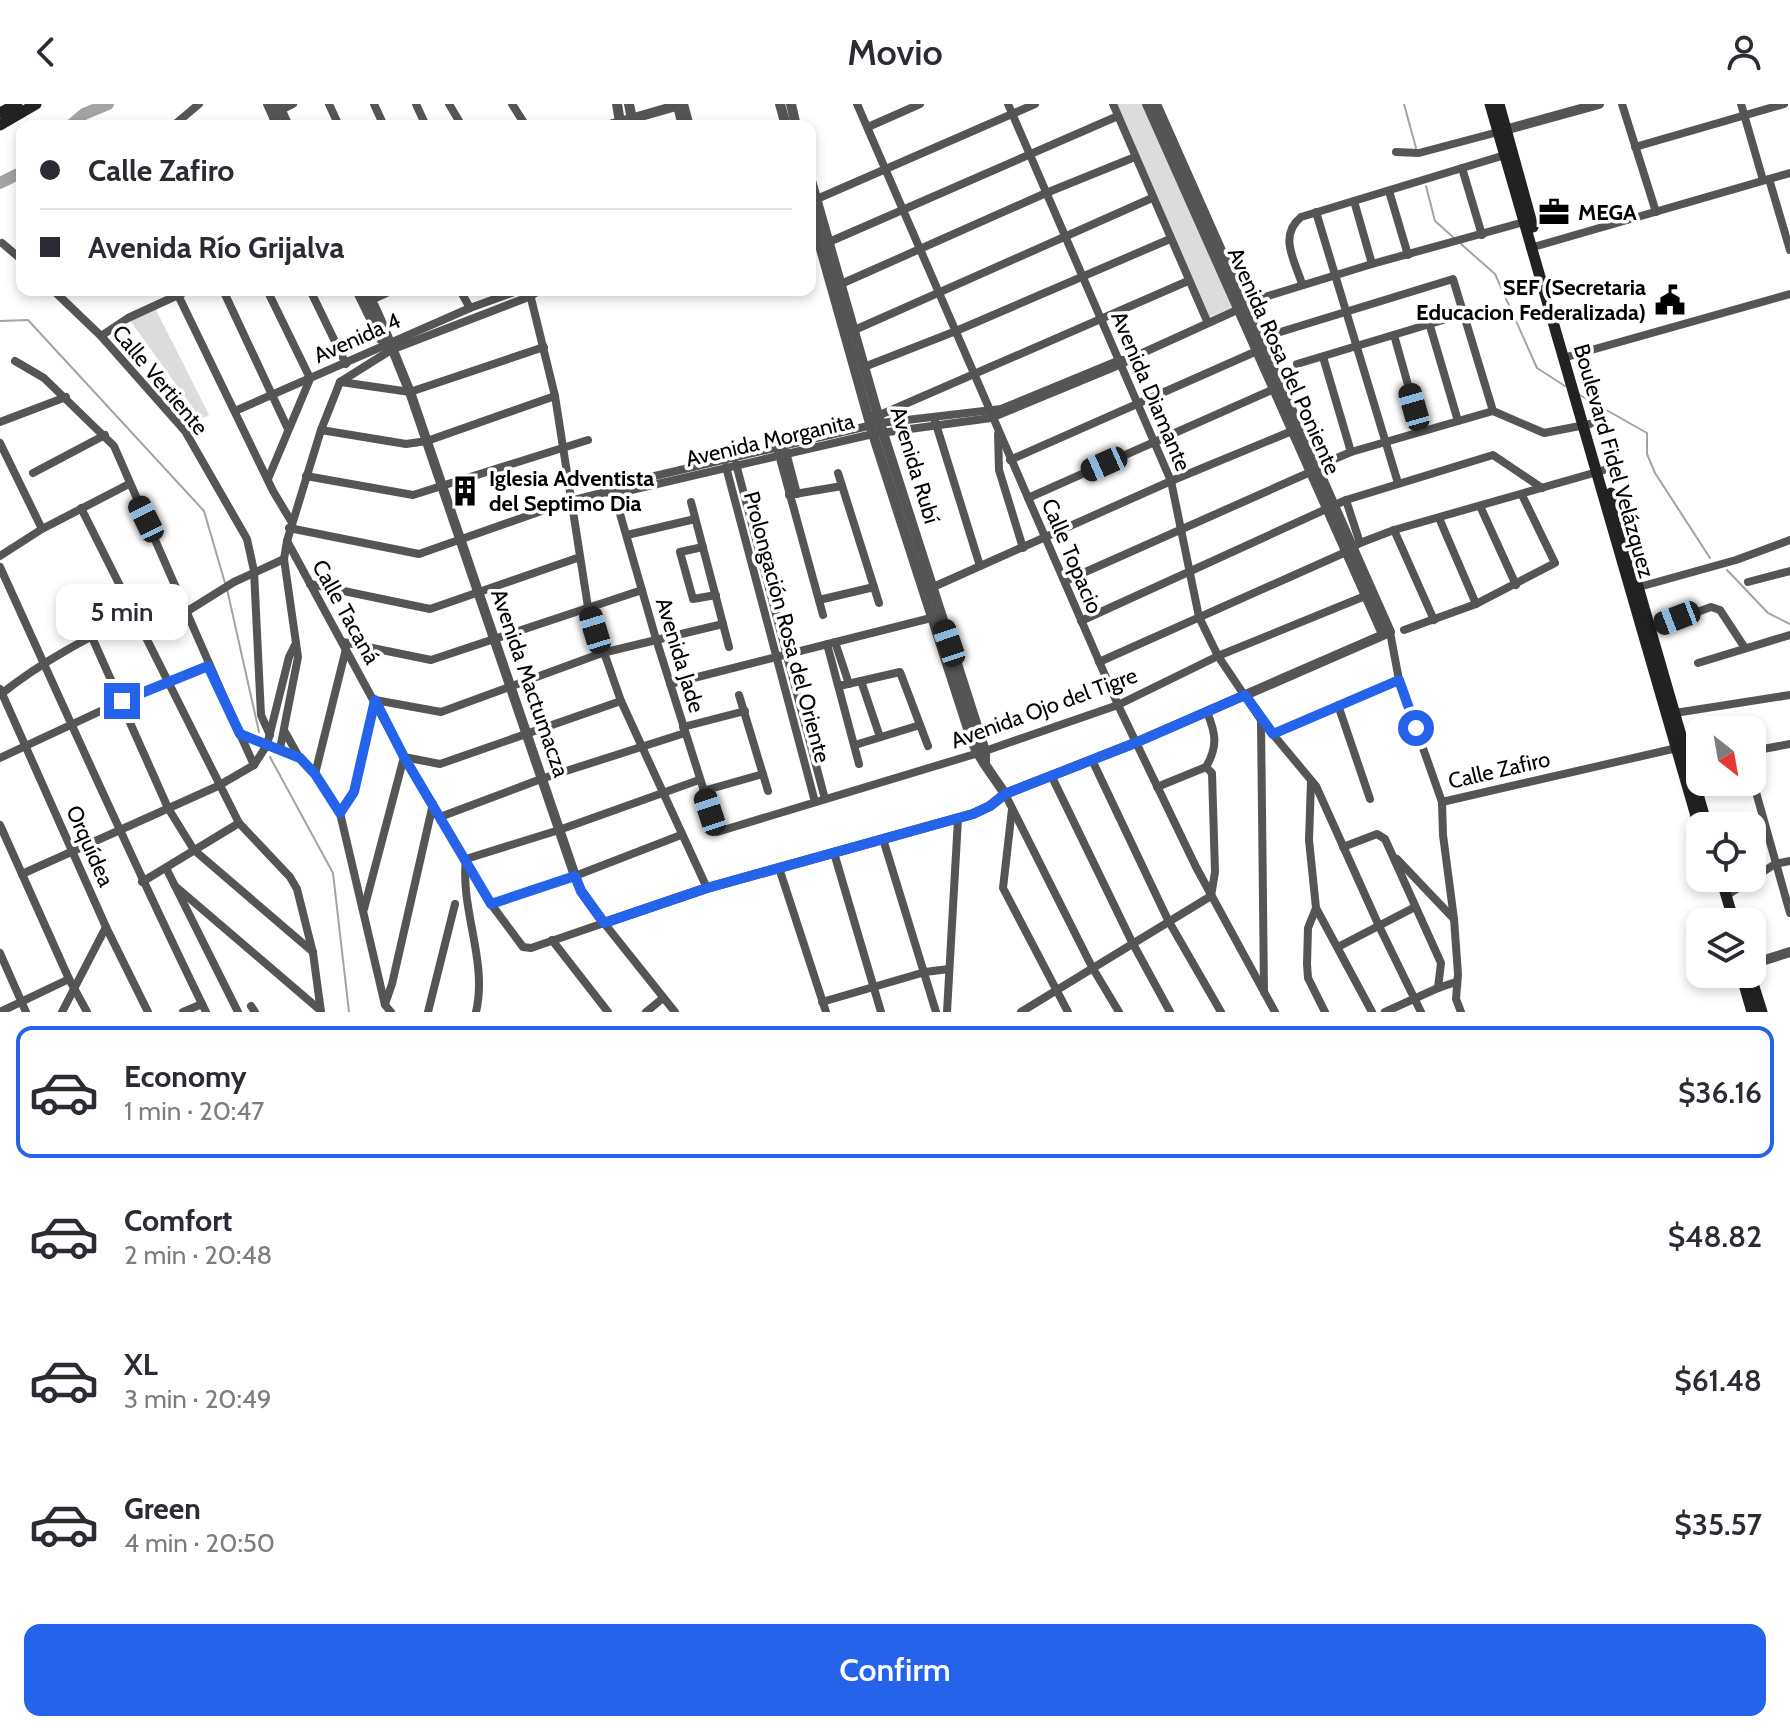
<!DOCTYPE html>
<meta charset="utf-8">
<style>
:root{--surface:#fff;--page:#f2f2f3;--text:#2b2b33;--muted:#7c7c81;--line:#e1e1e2;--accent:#2563eb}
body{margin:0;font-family:Cabin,sans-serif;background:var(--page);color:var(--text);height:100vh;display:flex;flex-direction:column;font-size:30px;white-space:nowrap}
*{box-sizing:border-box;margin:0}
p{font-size:26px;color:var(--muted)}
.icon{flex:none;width:44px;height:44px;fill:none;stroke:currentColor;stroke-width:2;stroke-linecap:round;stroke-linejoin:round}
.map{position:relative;height:908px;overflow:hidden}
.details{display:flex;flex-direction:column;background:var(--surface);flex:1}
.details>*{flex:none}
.guide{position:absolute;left:16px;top:16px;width:800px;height:176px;border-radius:16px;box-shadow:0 4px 12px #0003;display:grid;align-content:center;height:176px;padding:0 24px;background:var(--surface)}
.needle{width:52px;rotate:149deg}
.fabs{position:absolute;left:1686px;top:612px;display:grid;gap:16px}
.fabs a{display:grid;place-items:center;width:80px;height:80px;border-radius:16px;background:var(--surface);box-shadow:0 4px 12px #0003;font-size:40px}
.end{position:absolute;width:36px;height:36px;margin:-18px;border:10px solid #2563eb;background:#fff;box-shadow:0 0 0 4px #fff}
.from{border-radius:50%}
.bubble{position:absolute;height:56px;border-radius:16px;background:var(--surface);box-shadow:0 4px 12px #0003;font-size:26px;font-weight:600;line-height:56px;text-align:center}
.car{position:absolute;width:24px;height:48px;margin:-24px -12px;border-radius:10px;box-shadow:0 0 6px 2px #0007;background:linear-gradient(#222 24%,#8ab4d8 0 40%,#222 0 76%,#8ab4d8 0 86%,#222 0)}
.guide b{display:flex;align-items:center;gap:28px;height:76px;font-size:30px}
.guide b+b{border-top:2px solid var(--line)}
.guide i{width:20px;height:20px;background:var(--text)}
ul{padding:14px 0 0;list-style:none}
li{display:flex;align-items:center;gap:24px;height:132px;margin:0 16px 12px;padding:0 8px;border:4px solid transparent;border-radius:16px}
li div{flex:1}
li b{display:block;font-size:30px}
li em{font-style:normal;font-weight:600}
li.active{border-color:var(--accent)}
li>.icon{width:72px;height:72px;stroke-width:1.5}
.cta{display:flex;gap:16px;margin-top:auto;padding:16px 24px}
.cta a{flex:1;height:92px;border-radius:16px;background:var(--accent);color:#fff;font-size:32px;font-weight:600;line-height:92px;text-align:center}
header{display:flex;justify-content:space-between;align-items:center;height:104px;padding:0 24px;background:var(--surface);font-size:36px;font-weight:600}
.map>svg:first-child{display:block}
</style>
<header><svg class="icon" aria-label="back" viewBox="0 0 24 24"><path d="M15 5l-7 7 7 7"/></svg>Movio<svg class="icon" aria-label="person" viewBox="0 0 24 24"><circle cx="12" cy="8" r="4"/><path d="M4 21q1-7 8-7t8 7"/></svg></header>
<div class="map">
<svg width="1790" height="908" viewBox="0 0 1790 908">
<rect width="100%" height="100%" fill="#fff"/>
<g fill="#dcdcdc">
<path d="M1116,0H1146L1234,203L1208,214Z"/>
<path d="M154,202L209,311L201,315L129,215Z"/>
</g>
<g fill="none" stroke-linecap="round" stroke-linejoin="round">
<g stroke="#a3a3a3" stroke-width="2">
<path d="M1404,0L1416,44"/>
<path d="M1426,82L1435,117L1453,133"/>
<path d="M1461,140L1495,170L1537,264L1565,282"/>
<path d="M0,217L28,216L204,407L225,479"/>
<path d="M1578,290L1647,329V350L1655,369L1710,454"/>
<path d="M1727,466L1768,509L1790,520"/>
<path d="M227,485L259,628"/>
<path d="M270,653L333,769L349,908"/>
</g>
<g stroke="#a3a3a3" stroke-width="12">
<path d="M70,22L84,10L108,0"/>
<path d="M0,79L22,68"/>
</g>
<g stroke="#555" stroke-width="8">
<path d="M329,0L339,22"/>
<path d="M374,0L384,22"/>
<path d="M416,0L426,22"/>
<path d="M449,0L462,22"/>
<path d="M512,0L526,22"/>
<path d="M684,0L690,22"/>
<path d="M857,0L1118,601L1196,763L1275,908"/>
<path d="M1008,0L1171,377L1199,513L1218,552L1261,616L1316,682L1379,822L1421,908"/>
<path d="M1113,0L1207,217"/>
<path d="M1622,0L1656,108"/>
<path d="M1741,0L1763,76"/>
<path d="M677,2L682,22"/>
<path d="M281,6L293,0"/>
<path d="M735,20V22"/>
<path d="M173,22L199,0"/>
<path d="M265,22L280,15"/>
<path d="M868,23L920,0"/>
<path d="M1635,43L1784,0"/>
<path d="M1396,48L1419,49L1498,28"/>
<path d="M1462,64L1482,131"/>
<path d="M1769,75L1790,146"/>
<path d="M1389,87L1408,151"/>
<path d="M1354,97L1372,160"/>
<path d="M810,98L1035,0"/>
<path d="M1316,108L1398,379"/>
<path d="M829,138L1118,12"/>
<path d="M2,139L22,156"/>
<path d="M1530,144L1790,69"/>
<path d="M841,180L1046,89L1135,53"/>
<path d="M1302,180C1295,157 1278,132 1301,113L1505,51"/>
<path d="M53,186L101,232L185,327L247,435L254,467L261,611L270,631"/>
<path d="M223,186L288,325"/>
<path d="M267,186L310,274"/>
<path d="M310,186L346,260"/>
<path d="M460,186L470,204"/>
<path d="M529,186L555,292L588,503L621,597L707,784"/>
<path d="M178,191L273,387L291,417"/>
<path d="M371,196L393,186"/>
<path d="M1430,222L1458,317"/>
<path d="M850,228L1152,94"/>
<path d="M1277,229L1453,175L1493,307"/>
<path d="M1394,231L1421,327"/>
<path d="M101,232L128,214L189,186"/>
<path d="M1323,253L1351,348"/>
<path d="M1563,254L1790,190"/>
<path d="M15,257L44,274L114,342L240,630L300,654L315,670L340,709L385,901L391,908"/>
<path d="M1297,260L1463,210"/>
<path d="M864,263L956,227L1170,135"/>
<path d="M340,278L391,246L531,192L540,186"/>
<path d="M341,278L410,288L544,243"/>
<path d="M235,307L470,204L520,186"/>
<path d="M1493,307L1544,329L1590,320"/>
<path d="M873,314L1188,177"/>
<path d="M935,317L980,462"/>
<path d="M0,318L66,293"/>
<path d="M321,326L406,340L427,337L555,292"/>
<path d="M998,330L999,366L1023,444"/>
<path d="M0,339L42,425"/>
<path d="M778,347L823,511"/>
<path d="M786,348L797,390"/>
<path d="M1010,356L1257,247"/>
<path d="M1332,356L1351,348L1493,307"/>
<path d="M736,360L825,695"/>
<path d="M726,363L815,698"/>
<path d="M33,369L105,331"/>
<path d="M838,369L879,499"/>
<path d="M306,372L413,391L588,336"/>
<path d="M268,375L310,275"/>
<path d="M612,382L656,535L717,728L985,647L1118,601L1218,552L1370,490"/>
<path d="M606,388L612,382L881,319L1001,305L1120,256H1127L1268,192L1372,160L1524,118"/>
<path d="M789,391L842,382"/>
<path d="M1028,394L1274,285"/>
<path d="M1346,396L1360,439"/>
<path d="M691,398L729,543"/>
<path d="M1480,402L1516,481"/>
<path d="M81,404L239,719L290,773L297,785L313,849L321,908"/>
<path d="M1439,414L1476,500"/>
<path d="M289,424L419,450L570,397L606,388L614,390L873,330L991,314L1124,259"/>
<path d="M1394,426L1434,516"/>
<path d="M627,431L695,415"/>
<path d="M287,437L404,653L491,800L523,843L531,844L604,819L675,908"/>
<path d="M703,443L680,448L693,495L716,491"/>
<path d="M0,452L42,425L129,380"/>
<path d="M0,463C68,612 134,761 206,908"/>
<path d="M1065,477L1315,366"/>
<path d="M1748,478L1790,467"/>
<path d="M310,480L430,505L580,453"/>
<path d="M1639,483L1736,456L1790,436"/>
<path d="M931,484L1171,377L1292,327"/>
<path d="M819,496L874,483"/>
<path d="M186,508L234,478L284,455"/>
<path d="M1081,517L1346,396L1493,351L1542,384"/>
<path d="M1650,525L1711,503L1720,506L1745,544"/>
<path d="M1404,526L1476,500L1555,459L1522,391"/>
<path d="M1390,528L1399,576L1442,698L1443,731L1454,815L1458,870L1456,895L1461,908"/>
<path d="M91,531L168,704L194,746L313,848"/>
<path d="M343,538L431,556L642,486"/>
<path d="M835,538L849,580"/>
<path d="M827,540L859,660"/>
<path d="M1099,558L1346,448L1360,439L1394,426L1604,366"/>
<path d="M1698,559L1790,531"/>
<path d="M861,577L880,633"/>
<path d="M670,580L935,513"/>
<path d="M839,582L900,568L928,642"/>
<path d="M0,585L106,823L148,908"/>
<path d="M0,591C54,547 116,521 177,489"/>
<path d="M739,591L768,687"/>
<path d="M1338,601L1370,695"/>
<path d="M1675,609L1790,591"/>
<path d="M1261,617L1264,888"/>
<path d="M683,623L745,607"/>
<path d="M285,628L299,653"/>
<path d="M240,630L254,661"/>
<path d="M1273,630L1399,576"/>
<path d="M855,641L920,621"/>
<path d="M280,645L298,553L284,455L287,437L321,326L340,278"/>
<path d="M1752,647L1790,640"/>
<path d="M0,654L122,597L208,562"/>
<path d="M1092,656L1168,816L1221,908"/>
<path d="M1206,663C1218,642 1216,630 1207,608"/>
<path d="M315,670L346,545"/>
<path d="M1051,671L1132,838L1170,908"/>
<path d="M1752,674L1790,809"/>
<path d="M1311,677L1309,736L1316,804L1308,824L1307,860L1308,874L1325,908"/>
<path d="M1157,683L1206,663"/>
<path d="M703,687L763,670"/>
<path d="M1005,690L1092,863L1119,908"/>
<path d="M1442,698L1677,644"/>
<path d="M1012,705L1003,784L1068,908"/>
<path d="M340,709L354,688L375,596L441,608L602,549L723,520"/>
<path d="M440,713L541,675L685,629"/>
<path d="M0,721L69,875L87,908"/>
<path d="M883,735L936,908"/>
<path d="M1343,743L1377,730L1385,735L1441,859L1438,884"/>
<path d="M834,749L881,908"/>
<path d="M1397,755L1454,815"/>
<path d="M166,764L238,908"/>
<path d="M779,764L826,908"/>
<path d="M22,770L218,682L254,661L267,641L289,553L295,541"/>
<path d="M142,778L239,719"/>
<path d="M175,782L320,906"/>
<path d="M1726,792L1775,760L1790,757"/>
<path d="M491,800L575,772L681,731"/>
<path d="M1316,804L1372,908"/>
<path d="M364,805L404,653L440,660L621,597"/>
<path d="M552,836L608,908"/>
<path d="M1338,843L1415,803"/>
<path d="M0,849L26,908"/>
<path d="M822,898L925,868L949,865"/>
<path d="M385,900L392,880L433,700"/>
<path d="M251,902L255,908"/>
<path d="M0,908L69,875"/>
<path d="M62,908L106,823"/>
<path d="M183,908L202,900"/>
<path d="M428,908L455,800"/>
<path d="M476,908C488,857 460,806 466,755L559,726L699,676"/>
<path d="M646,908L663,894"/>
<path d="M947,908L958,715"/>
<path d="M1021,908L1211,792L1215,768L1212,669L1206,663"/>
<path d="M1385,908L1438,884L1456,878"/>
</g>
<g stroke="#555" stroke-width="10">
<path d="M268,0L278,22"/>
<path d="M278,0L288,22"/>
<path d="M617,0L620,18"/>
<path d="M629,0L632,15"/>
<path d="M780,0L786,22"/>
<path d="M791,0L796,22"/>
<path d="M1147,0L1383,530"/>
<path d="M606,22L683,0"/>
<path d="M1501,27L1599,0"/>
<path d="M810,73L883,329L985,647V658"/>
<path d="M810,106L873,330L971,634C978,654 993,671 1005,690"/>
<path d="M357,186L381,235L389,240"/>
<path d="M366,186C384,220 395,253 410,288L575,772L581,787L604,819L707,784L973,710L990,702L1005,690L1135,639L1390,528L1156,0"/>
<path d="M1752,860L1790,848"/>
</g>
<g stroke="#222" stroke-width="11">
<path d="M1490,0L1700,726"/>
<path d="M1499,0L1533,123"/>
<path d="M0,9L17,0"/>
<path d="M0,21L36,0"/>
<path d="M1611,389L1706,718"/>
<path d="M1721,774L1734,818"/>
<path d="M1741,870L1752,908"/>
<path d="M1750,870L1762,908"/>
</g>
</g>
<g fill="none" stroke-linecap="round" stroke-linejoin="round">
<path stroke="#2563eb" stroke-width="10" d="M122,597L208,562L240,630L300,654L315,670L340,709L354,688L375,596L404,653L491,800L575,772L581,787L604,819L707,784L973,710L990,702L1005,690L1135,639L1245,591L1273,630L1399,576L1416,624"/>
</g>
<defs>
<g id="office-bare" transform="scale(2.4)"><path d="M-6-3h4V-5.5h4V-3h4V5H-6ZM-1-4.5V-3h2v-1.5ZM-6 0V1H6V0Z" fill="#000" stroke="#fff" stroke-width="2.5" paint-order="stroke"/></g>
<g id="civic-bare" transform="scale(2.4)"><path d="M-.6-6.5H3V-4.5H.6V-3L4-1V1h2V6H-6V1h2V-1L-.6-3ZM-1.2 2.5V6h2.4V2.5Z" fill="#000" stroke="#fff" stroke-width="2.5" paint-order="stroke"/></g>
<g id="building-bare" transform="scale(2.4)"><path d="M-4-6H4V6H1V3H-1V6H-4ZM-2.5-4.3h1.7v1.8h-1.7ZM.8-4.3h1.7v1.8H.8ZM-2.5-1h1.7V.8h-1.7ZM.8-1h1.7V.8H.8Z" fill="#000" stroke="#fff" stroke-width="2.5" paint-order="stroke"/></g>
</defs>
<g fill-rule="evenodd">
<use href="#office-bare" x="1554" y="108"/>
<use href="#civic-bare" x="1670" y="196"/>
<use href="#building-bare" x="465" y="387"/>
</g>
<g text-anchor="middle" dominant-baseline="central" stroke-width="7" stroke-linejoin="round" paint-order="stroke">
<g font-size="22" font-weight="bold" fill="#000" stroke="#fff" text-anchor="start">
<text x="1578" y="108">MEGA</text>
<text x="1646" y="183" text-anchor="end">SEF (Secretaria<tspan x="1646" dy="25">Educacion Federalizada)</tspan></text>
<text x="489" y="374">Iglesia Adventista<tspan x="489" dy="25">del Septimo Dia</tspan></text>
</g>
<g font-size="22" fill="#000" stroke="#fff">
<text transform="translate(357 234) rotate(-24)">Avenida 4</text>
<text transform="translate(1284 257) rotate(66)">Avenida Rosa del Poniente</text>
<text transform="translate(160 276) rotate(50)">Calle Vertiente</text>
<text transform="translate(1151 287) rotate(67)">Avenida Diamante</text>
<text transform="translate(770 336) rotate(-13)">Avenida Morganita</text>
<text transform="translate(1614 357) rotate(74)">Boulevard Fidel Velázquez</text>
<text transform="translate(915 361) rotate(73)">Avenida Rubí</text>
<text transform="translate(1072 452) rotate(67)">Calle Topacio</text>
<text transform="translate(346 508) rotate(61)">Calle Tacaná</text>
<text transform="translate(787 523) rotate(75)">Prolongación Rosa del Oriente</text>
<text transform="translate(680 551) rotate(73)">Avenida Jade</text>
<text transform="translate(530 579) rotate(71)">Avenida Mactumacza</text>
<text transform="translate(1044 604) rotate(-20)">Avenida Ojo del Tigre</text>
<text transform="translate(1499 666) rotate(-13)">Calle Zafiro</text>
<text transform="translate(90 742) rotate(66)">Orquídea</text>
</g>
</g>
</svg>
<div class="fabs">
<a><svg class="needle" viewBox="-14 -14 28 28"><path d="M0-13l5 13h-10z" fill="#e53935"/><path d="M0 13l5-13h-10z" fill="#7c7c81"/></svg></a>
<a><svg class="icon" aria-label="locate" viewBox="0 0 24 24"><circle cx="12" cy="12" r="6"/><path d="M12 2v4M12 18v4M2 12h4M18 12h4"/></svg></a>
<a><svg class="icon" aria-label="layers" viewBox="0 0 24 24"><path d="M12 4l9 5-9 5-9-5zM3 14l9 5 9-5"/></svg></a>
</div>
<i class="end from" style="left:1416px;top:624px"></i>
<i class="end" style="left:122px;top:597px"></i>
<div class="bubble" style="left:56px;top:480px;width:132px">5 min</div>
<i class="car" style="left:1414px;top:303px;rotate:344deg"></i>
<i class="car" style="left:1104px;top:360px;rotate:246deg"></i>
<i class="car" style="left:146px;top:415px;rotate:334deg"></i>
<i class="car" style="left:1677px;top:514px;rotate:249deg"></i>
<i class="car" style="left:595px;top:526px;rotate:343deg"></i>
<i class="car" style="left:949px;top:539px;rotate:341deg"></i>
<i class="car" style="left:710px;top:708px;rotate:342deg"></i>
<div class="guide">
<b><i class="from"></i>Calle Zafiro</b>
<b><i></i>Avenida Río Grijalva</b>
</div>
</div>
<section class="details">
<ul>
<li class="active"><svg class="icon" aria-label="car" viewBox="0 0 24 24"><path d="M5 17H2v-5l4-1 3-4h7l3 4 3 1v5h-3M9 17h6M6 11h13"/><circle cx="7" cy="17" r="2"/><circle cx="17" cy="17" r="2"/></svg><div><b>Economy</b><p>1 min · 20:47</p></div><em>$36.16</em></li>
<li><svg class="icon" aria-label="car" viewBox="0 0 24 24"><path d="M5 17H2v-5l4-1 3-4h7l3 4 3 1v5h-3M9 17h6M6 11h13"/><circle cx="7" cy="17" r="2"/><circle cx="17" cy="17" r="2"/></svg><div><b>Comfort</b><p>2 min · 20:48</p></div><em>$48.82</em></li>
<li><svg class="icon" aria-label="car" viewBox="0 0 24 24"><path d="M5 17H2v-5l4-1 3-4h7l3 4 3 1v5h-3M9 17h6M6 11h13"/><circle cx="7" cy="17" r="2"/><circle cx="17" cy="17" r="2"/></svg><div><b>XL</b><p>3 min · 20:49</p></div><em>$61.48</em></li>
<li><svg class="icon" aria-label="car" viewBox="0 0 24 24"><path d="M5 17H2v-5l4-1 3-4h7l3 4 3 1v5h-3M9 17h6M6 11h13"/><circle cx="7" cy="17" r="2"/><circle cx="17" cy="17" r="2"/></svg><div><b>Green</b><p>4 min · 20:50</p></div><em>$35.57</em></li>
</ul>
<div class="cta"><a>Confirm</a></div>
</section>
